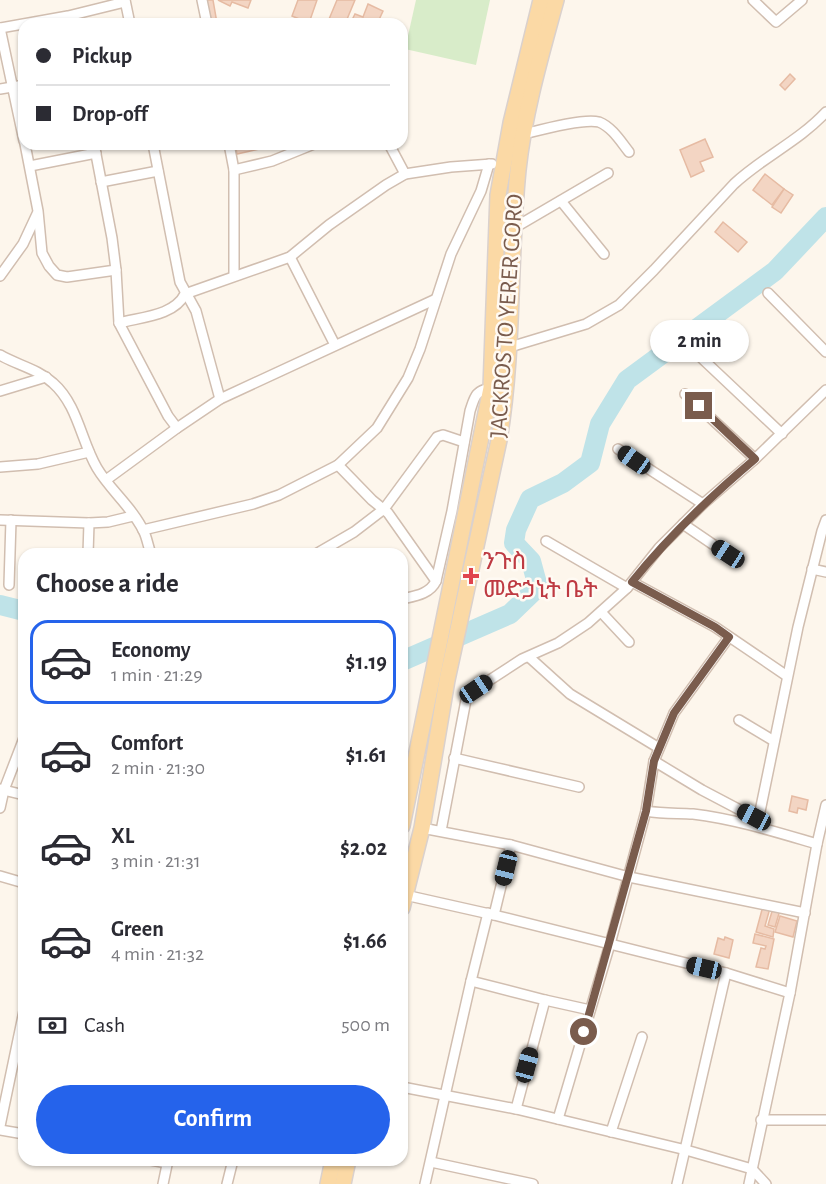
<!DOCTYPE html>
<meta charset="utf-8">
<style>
:root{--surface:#fff;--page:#f2f2f3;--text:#2b2b33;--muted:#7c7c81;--line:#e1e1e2;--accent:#2563eb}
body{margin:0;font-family:"Alegreya Sans","Noto Sans Ethiopic",sans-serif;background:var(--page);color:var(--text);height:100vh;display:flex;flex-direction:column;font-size:22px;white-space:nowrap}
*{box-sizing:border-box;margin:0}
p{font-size:20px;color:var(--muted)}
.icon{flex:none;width:33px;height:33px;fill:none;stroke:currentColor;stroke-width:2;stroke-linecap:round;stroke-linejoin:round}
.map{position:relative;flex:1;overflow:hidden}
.drawer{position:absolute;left:18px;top:548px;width:390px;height:618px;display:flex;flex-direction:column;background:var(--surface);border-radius:18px;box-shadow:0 2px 4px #0004}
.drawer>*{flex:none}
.banner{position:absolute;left:18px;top:18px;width:390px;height:132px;border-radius:18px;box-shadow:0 2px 4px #0004;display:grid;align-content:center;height:132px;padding:0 18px;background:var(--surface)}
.end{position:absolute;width:27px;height:27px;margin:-14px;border:8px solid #7a5c4d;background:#fff;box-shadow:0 0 0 3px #fff}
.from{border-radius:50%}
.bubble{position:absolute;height:42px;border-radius:21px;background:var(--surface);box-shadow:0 2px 4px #0004;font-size:20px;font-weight:700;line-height:42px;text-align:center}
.car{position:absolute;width:18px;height:36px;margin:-18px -9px;border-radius:8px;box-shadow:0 0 4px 2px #0007;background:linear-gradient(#222 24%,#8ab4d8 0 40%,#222 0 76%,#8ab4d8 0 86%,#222 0)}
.banner b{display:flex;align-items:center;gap:21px;height:57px;font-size:22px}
.banner b+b{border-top:2px solid var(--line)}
.banner i{width:15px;height:15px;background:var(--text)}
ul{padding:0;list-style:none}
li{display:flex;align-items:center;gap:18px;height:84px;margin:0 12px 9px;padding:0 6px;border:3px solid transparent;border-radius:18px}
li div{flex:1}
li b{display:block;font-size:22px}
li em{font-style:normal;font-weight:700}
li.current{border-color:var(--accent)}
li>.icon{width:54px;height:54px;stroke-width:1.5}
h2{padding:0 18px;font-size:27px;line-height:72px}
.pay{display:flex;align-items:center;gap:15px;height:66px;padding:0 18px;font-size:22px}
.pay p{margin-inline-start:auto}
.primary-button{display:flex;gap:12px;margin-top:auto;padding:12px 18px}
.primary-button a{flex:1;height:69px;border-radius:36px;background:var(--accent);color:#fff;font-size:24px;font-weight:700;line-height:69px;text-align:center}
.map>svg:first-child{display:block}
</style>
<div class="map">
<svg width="826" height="1184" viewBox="0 0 826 1184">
<rect width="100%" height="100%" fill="#fdf6ec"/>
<path fill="#d8ecc9" d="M416,0H490L476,65L405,49Z"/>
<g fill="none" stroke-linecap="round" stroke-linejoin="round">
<g stroke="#bfe3e8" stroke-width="20">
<path d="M0,605L24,611"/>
<path d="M402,661L510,614L538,587L531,561L514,543L516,530L530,499L563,483L590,463L600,424L627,380L775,271L826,217"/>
</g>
</g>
<g fill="#f3d5c3" stroke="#e6bba3" stroke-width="1.5">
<path d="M206,0H213L217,23L210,24Z"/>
<path d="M218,0H251L248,8L232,2L230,6Z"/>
<path d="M298,0H317L309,23L292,16Z"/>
<path d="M337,0H355L345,24H327Z"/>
<path d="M368,4L383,11L377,24H350L355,14L363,17Z"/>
<path d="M790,74L795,79L785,90L780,85Z"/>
<path d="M705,139L713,157L700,162L704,171L691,177L680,150Z"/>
<path d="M235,144H272V146L237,154Z"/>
<path d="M765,174L784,189L772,205L753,190Z"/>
<path d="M784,189L793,195L781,213L772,207Z"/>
<path d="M723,222L747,242L738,252L715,232Z"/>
<path d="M792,796L808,800L806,810L798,808L797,813L789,811Z"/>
<path d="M763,906L770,908L765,926L774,929L773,937L756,932Z"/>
<path d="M773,908L780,910L775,927L768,925Z"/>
<path d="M780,916L797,921L793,937L775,932Z"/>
<path d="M755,934L774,939L768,969L756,967L761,948L765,949L766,946L753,943Z"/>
<path d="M725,937L733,940L729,958L714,954L718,938L724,940Z"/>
</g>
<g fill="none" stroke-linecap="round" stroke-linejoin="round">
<g stroke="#d1beb0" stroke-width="12">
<g id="street">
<path d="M125,0L130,24"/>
<path d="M202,0L207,24"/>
<path d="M753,0L776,22L802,0"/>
<path d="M0,28L68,16L125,2"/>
<path d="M0,28L24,141"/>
<path d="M0,89L24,85"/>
<path d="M524,134C540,130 583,118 599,122C612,127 621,142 629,152"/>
<path d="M25,144L38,211L42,253L49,266L57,275L67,277L116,270"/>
<path d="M94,144L112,238L116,270L119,323L168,416L177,428"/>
<path d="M153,144L180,282L196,311L220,399"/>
<path d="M229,144L234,170V276"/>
<path d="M389,144L405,174"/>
<path d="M30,166L96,153"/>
<path d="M234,170L272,161L314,144"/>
<path d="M101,182L158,171"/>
<path d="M561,201L604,254"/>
<path d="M514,228L608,173"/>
<path d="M290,257L335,345"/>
<path d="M0,276L23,244L37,214"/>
<path d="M768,293L826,352"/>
<path d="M119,323C141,317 174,316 185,294L290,257L329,225L386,185L405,174L451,167L492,164"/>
<path d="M510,347L586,324L619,305L654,270L734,184C763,157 799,141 826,112"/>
<path d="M692,349L782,434"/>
<path d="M0,355C17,365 38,369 53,383C78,405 81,441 97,468C110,490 133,508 144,532C147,538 148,546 151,554"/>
<path d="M0,391L46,377"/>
<path d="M685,394L755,459"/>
<path d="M618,449L703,504"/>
<path d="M338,465L372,500L388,513L436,581"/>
<path d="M0,467L38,464L89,452"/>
<path d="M106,480L177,428L220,399L436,299"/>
<path d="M0,520L89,523L108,522L133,516"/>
<path d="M683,524L727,554"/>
<path d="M143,530L253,504L279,495L338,465L377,428L408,378L420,349L451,254L481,191L489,164"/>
<path d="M546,541L627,588"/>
<path d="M88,554L89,523"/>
<path d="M316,554L354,532L384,509L437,437L443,435L464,442"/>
<path d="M812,569L826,572"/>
<path d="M632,582L715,627L787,676"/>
<path d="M9,585L11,520"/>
<path d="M402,599C415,596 430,594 436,581L452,511L470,411C475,396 475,391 491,388"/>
<path d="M601,612L629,642"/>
<path d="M529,657L570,694L659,748"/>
<path d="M739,720L774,741"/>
<path d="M454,758L579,787"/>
<path d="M654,761L702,790L759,820"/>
<path d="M0,789L24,795"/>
<path d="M0,808L4,790L24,738"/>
<path d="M646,811C663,814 677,813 693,814C735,819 776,832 817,844"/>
<path d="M757,826L798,627L822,531L826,520"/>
<path d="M422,828L511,845L629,877L805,913"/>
<path d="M441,831L466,700L476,689L522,659L558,643L588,623L627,588L659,548L703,504L755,459L826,390"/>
<path d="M0,876L24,883"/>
<path d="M405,895L494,915L726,973L790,993"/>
<path d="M494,915L511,845"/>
<path d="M471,981L545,1000L516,1109"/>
<path d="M545,1000L590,1010"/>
<path d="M402,1087L516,1109L686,1150L752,1169L766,1184"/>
<path d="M558,1119L610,944L646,811L654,761L674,713L729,637"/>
<path d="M761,1120H826"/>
<path d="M0,1126L24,1011"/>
<path d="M0,1130L24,1134"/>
<path d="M611,1132L642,1037"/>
<path d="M151,1160L167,1163"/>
<path d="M431,1162L533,1184"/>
<path d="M163,1184L168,1160"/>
<path d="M227,1184L233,1160"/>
<path d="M425,1184L471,981L488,913"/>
<path d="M677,1184L726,973"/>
<path d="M749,1184L790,993L817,844L826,805"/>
</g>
</g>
<g stroke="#dad1cd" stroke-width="18">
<g id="primary">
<path d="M402,826L491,388L498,195L511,123L541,0"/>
<path d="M402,908L422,828L447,680L499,440C514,350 509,260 518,170C524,113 541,55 556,0"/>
<path d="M328,1184L333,1160"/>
<path d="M343,1184L348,1160"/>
</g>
</g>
<use href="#street" stroke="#fff" stroke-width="9"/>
<use href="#primary" stroke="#fbd9a5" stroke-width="15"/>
</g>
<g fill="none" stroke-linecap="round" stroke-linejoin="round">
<path stroke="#7a5c4d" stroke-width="8" d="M584,1032L646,811L654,761L674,713L729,637L715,627L632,582C669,536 710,497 755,459L699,406"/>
</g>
<path fill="#e0444e" stroke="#fffaf3" stroke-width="2" d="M468 567h6v6h6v6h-6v6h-6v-6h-6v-6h6z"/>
<g text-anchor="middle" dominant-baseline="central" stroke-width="5" stroke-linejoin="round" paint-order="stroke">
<g font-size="24" fill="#7a5c4d" stroke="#fffaf3">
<text transform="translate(507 316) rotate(-86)">JACKROS TO YERER GORO</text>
</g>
<g font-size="24" fill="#be3a42" stroke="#fffaf3" text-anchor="start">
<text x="483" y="562">ንጉስ<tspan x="483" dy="28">መድኃኒት ቤት</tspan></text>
</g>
</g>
</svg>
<i class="end from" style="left:584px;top:1032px"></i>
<i class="end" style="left:699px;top:406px"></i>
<div class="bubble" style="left:650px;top:320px;width:99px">2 min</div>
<i class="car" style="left:634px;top:460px;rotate:305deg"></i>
<i class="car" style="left:728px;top:554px;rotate:303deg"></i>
<i class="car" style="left:476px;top:689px;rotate:56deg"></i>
<i class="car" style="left:754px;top:817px;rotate:298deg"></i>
<i class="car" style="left:506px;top:868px;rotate:194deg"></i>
<i class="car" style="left:704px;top:968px;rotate:283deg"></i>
<i class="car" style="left:527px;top:1065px;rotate:15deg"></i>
<div class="banner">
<b><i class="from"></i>Pickup</b>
<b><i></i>Drop-off</b>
</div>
<section class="drawer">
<h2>Choose a ride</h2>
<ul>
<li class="current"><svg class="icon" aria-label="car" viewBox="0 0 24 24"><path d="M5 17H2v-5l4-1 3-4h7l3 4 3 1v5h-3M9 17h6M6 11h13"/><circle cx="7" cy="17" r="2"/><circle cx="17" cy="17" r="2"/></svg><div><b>Economy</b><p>1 min · 21:29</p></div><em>$1.19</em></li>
<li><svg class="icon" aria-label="car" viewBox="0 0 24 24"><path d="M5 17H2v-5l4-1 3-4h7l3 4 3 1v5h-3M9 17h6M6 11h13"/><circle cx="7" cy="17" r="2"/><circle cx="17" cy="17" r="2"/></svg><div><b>Comfort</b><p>2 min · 21:30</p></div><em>$1.61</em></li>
<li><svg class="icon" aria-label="car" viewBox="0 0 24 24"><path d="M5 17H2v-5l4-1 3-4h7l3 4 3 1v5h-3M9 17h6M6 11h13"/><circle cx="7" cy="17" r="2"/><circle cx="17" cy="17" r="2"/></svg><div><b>XL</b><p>3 min · 21:31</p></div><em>$2.02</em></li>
<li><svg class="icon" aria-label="car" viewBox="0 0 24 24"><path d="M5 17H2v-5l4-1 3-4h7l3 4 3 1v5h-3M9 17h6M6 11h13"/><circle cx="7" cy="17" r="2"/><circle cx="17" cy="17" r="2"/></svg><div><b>Green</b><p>4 min · 21:32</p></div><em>$1.66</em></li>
</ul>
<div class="pay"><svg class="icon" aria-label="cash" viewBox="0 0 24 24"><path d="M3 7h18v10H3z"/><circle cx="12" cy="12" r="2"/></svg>Cash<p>500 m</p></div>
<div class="primary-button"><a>Confirm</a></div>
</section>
</div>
